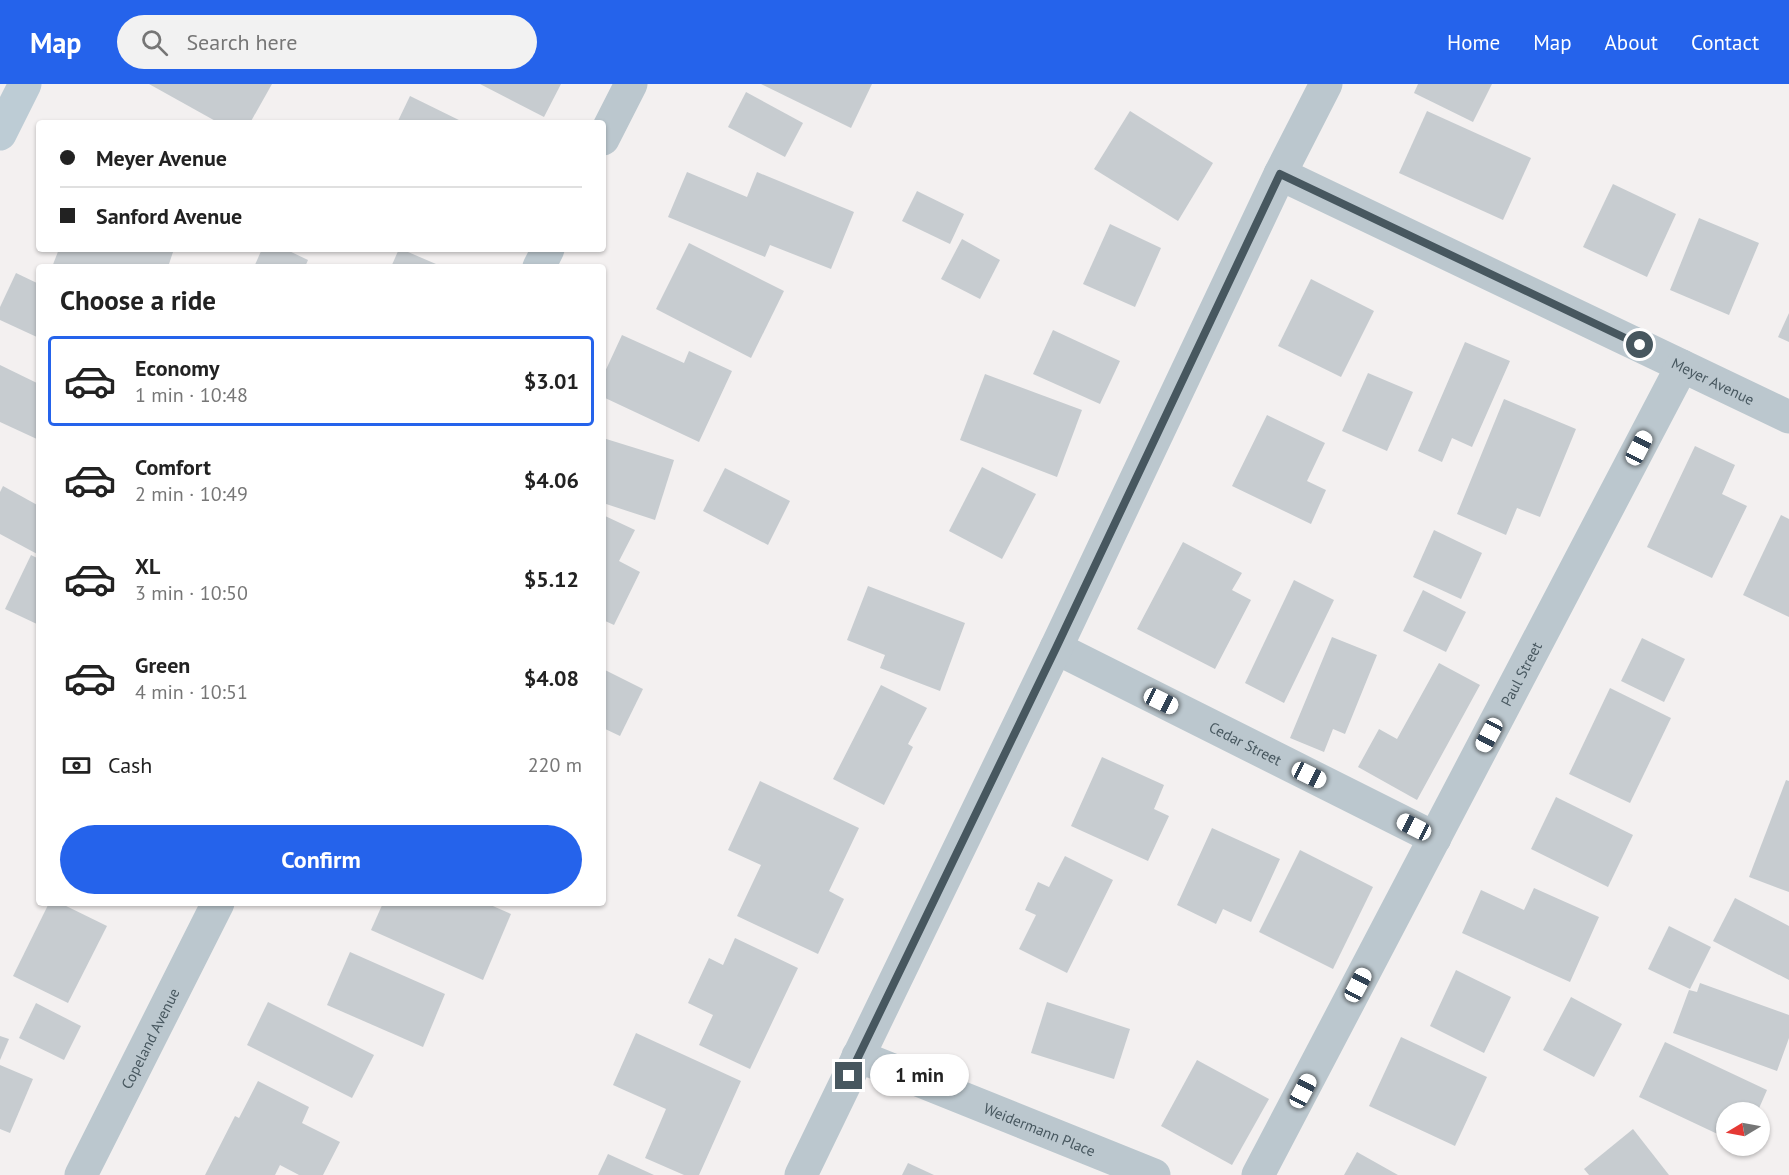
<!DOCTYPE html>
<meta charset="utf-8">
<style>
:root{--surface:#fff;--page:#f2f2f2;--text:#222;--muted:#767676;--line:#e0e0e0;--accent:#2563eb}
body{margin:0;font-family:"PT Sans",sans-serif;background:var(--page);color:var(--text);height:100vh;display:flex;flex-direction:column;font-size:22px;white-space:nowrap}
*{box-sizing:border-box;margin:0}
p{font-size:20px;color:var(--muted)}
.icon{flex:none;width:33px;height:33px;fill:none;stroke:currentColor;stroke-width:2;stroke-linecap:round;stroke-linejoin:round}
.map{position:relative;flex:1;overflow:hidden}
.panel{position:absolute;left:36px;top:180px;width:570px;height:642px;display:flex;flex-direction:column;background:var(--surface);border-radius:6px;box-shadow:0 2px 4px #0004}
.panel>*{flex:none}
.banner{position:absolute;left:36px;top:36px;width:570px;height:132px;border-radius:6px;box-shadow:0 2px 4px #0004;display:grid;align-content:center;height:132px;padding:0 24px;background:var(--surface)}
.needle{width:39px;rotate:260deg}
.buttons{position:absolute;left:1716px;top:1018px;display:grid;gap:12px}
.buttons a{display:grid;place-items:center;width:54px;height:54px;border-radius:50%;background:var(--surface);box-shadow:0 2px 4px #0004;font-size:30px}
.end{position:absolute;width:27px;height:27px;margin:-14px;border:8px solid #47575f;background:#fff;box-shadow:0 0 0 3px #fff}
.from{border-radius:50%}
.bubble{position:absolute;height:42px;border-radius:21px;background:var(--surface);box-shadow:0 2px 4px #0004;font-size:20px;font-weight:700;line-height:42px;text-align:center}
.car{position:absolute;width:18px;height:36px;margin:-18px -9px;border-radius:8px;box-shadow:0 0 4px 2px #0007;background:linear-gradient(#fff 24%,#345 0 40%,#fff 0 76%,#345 0 86%,#fff 0)}
.banner b{display:flex;align-items:center;gap:21px;height:57px;font-size:22px}
.banner b+b{border-top:2px solid var(--line)}
.banner i{width:15px;height:15px;background:var(--text)}
ul{padding:0;list-style:none}
li{display:flex;align-items:center;gap:18px;height:90px;margin:0 12px 9px;padding:0 12px;border:3px solid transparent;border-radius:6px}
li div{flex:1}
li b{display:block;font-size:22px}
li em{font-style:normal;font-weight:700}
li.selected{border-color:var(--accent)}
li>.icon{width:54px;height:54px;stroke-width:1.5}
h2{padding:0 24px;font-size:27px;line-height:72px}
.pay{display:flex;align-items:center;gap:15px;height:66px;padding:0 24px;font-size:22px}
.pay p{margin-inline-start:auto}
.action{display:flex;gap:12px;margin-top:auto;padding:12px 24px}
.action a{flex:1;height:69px;border-radius:36px;background:var(--accent);color:#fff;font-size:24px;font-weight:700;line-height:69px;text-align:center}
header{display:flex;align-items:center;gap:36px;box-sizing:border-box;height:84px;padding:0 30px;background:var(--accent);color:#fff}
header strong{font-size:28px}
nav{display:flex;gap:33px;margin-inline-start:auto;font-size:21px}
.search{width:420px;height:54px;background:var(--page);display:flex;align-items:center;gap:15px;box-sizing:border-box;padding:0 21px;border-radius:33px;color:var(--muted);font-size:22px}
.map>svg:first-child{display:block}
</style>
<header>
<strong>Map</strong>
<div class="search"><svg class="icon" aria-label="search" viewBox="0 0 24 24"><circle cx="10" cy="10" r="6"/><path d="M15 15l6 6"/></svg>Search here</div>
<nav><a>Home</a><a>Map</a><a>About</a><a>Contact</a></nav>
</header>
<div class="map">
<svg width="1789" height="1091" viewBox="0 0 1789 1091">
<rect width="100%" height="100%" fill="#f3f0f0"/>
<g fill="#c7ccd0">
<path d="M149,0H272L250,39H219Z"/>
<path d="M480,0H561L544,33Z"/>
<path d="M761,0H872L851,44Z"/>
<path d="M1418,0H1492L1473,38L1414,9Z"/>
<path d="M746,8L803,39L785,73L728,43Z"/>
<path d="M410,12L465,39H397Z"/>
<path d="M1130,27L1213,79L1178,137L1094,85Z"/>
<path d="M1427,27L1531,74L1503,136L1399,89Z"/>
<path d="M687,88L747,113L757,88L854,128L831,185L770,161L765,173L668,133Z"/>
<path d="M1613,100L1676,130L1647,193L1583,163Z"/>
<path d="M917,107L964,130L950,160L902,137Z"/>
<path d="M1699,134L1759,159L1729,231L1670,206Z"/>
<path d="M1110,140L1161,164L1135,223L1083,200Z"/>
<path d="M962,155L1000,176L980,215L941,195Z"/>
<path d="M689,159L784,207L751,274L656,225Z"/>
<path d="M59,165H174L168,183H52Z"/>
<path d="M262,165H285L308,176L305,183H254Z"/>
<path d="M399,165H401L443,183H391Z"/>
<path d="M16,189L39,200V254L0,236V223Z"/>
<path d="M1311,195L1374,227L1341,293L1278,262Z"/>
<path d="M1789,229V258L1778,253Z"/>
<path d="M1053,246L1120,277L1100,320L1033,290Z"/>
<path d="M622,251L684,279L689,267L732,287L699,358L603,313V292Z"/>
<path d="M1465,258L1510,277L1472,363L1452,354L1442,378L1418,367Z"/>
<path d="M0,281L39,300V356L0,338Z"/>
<path d="M1368,289L1413,308L1387,367L1342,347Z"/>
<path d="M985,290L1082,326L1057,393L960,356Z"/>
<path d="M1504,315L1576,345L1540,433L1517,424L1506,451L1457,430Z"/>
<path d="M1267,331L1325,359L1307,397L1326,406L1311,440L1232,402Z"/>
<path d="M603,354L674,376L655,436L603,419Z"/>
<path d="M1695,362L1735,381L1722,410L1747,422L1712,494L1647,463Z"/>
<path d="M982,383L1036,410L1002,475L949,447Z"/>
<path d="M725,384L790,417L768,461L703,427Z"/>
<path d="M3,402L39,422V471L0,450V408Z"/>
<path d="M603,431L635,446L619,477L640,488L614,541L603,536Z"/>
<path d="M1781,431L1789,435V533L1743,511Z"/>
<path d="M1434,446L1482,469L1461,515L1413,493Z"/>
<path d="M1183,458L1242,489L1232,506L1251,516L1215,585L1137,545Z"/>
<path d="M31,471L39,475V541L5,525Z"/>
<path d="M1294,496L1334,516L1284,619L1245,599Z"/>
<path d="M868,502L965,539L940,607L880,584L885,571L847,556Z"/>
<path d="M1423,506L1466,528L1446,568L1403,547Z"/>
<path d="M1332,553L1377,571L1345,650L1333,645L1324,668L1290,654Z"/>
<path d="M1642,554L1685,575L1664,618L1621,597Z"/>
<path d="M1439,579L1480,601L1417,716L1358,683L1379,645L1397,655Z"/>
<path d="M603,585L643,605L620,652L603,644Z"/>
<path d="M881,601L927,624L908,660L913,663L884,721L833,695Z"/>
<path d="M1610,604L1671,634L1630,719L1569,690Z"/>
<path d="M1102,673L1164,701L1154,725L1169,732L1148,777L1071,742Z"/>
<path d="M1786,696L1789,697V808L1749,793Z"/>
<path d="M760,697L859,744L829,807L844,815L818,870L737,832L761,781L728,766Z"/>
<path d="M1556,713L1633,751L1608,803L1531,765Z"/>
<path d="M1212,744L1280,775L1251,838L1223,825L1216,840L1177,821Z"/>
<path d="M1300,766L1373,803L1333,885L1259,848Z"/>
<path d="M1065,772L1113,796L1067,889L1019,865L1036,831L1025,826L1038,798L1049,803Z"/>
<path d="M1534,804L1599,833L1570,898L1462,849L1481,806L1524,826Z"/>
<path d="M1735,814L1789,842V896L1713,857Z"/>
<path d="M49,819H60L107,842L68,919L13,892Z"/>
<path d="M383,819H486L511,830L483,896L371,846Z"/>
<path d="M1669,842L1711,863L1690,905L1648,885Z"/>
<path d="M735,854L798,884L750,985L699,961L713,931L688,919L709,874L723,881Z"/>
<path d="M350,868L445,910L423,963L327,921Z"/>
<path d="M1456,886L1511,913L1484,969L1430,942Z"/>
<path d="M1700,899L1789,931V954L1777,987L1673,949L1689,906L1697,908Z"/>
<path d="M1571,913L1622,940L1594,993L1543,966Z"/>
<path d="M268,918L374,971L352,1014L247,961Z"/>
<path d="M1047,918L1130,945L1114,995L1031,969Z"/>
<path d="M36,919L81,942L64,976L19,954Z"/>
<path d="M636,949L741,997L699,1091H684L645,1074L666,1025L613,1001Z"/>
<path d="M0,952L9,955L0,976Z"/>
<path d="M1401,953L1487,993L1455,1062L1369,1022Z"/>
<path d="M1665,958L1767,1006L1757,1029H1726V1054L1639,1013Z"/>
<path d="M1197,976L1269,1015L1232,1081L1161,1042Z"/>
<path d="M0,981L33,995L10,1049L0,1045Z"/>
<path d="M258,997L309,1023L302,1039L340,1058L323,1091H299L280,1081L275,1091H205L235,1032L239,1034Z"/>
<path d="M1633,1045L1669,1091H1589L1584,1085Z"/>
<path d="M1357,1068L1398,1091H1344Z"/>
<path d="M608,1070L654,1091H598Z"/>
<path d="M908,1079L934,1091H902Z"/>
</g>
<g fill="none" stroke-linecap="round" stroke-linejoin="round">
<g stroke="#bbc7ce" stroke-width="33">
<path d="M603,55L631,0"/>
<path id="s1" d="M1280,90L1789,333"/>
<path d="M539,183L548,165"/>
<path id="s2" d="M1056,564L1435,754"/>
<path id="s3" d="M858,972L1154,1091"/>
<path id="s4" d="M81,1091L218,819"/>
<path d="M801,1091L1056,564L1280,90L1326,0"/>
<path id="s5" d="M1258,1091L1682,282"/>
</g>
<path stroke="#bdccd5" stroke-width="33" d="M0,50L25,0"/>
</g>
<g fill="none" stroke-linecap="round" stroke-linejoin="round">
<path stroke="#47575f" stroke-width="8" d="M849,992L1056,564L1280,90L1640,261"/>
</g>
<g text-anchor="middle" dominant-baseline="central" stroke-width="4.5" stroke-linejoin="round" paint-order="stroke">
<g font-size="15" fill="#47575f" stroke="#fff">
<text stroke="none"><textPath href="#s1" startOffset="480">Meyer Avenue</textPath></text>
<text stroke="none"><textPath href="#s5" startOffset="566">Paul Street</textPath></text>
<text stroke="none"><textPath href="#s2" startOffset="212">Cedar Street</textPath></text>
<text stroke="none"><textPath href="#s4" startOffset="153">Copeland Avenue</textPath></text>
<text stroke="none"><textPath href="#s3" startOffset="196">Weidermann Place</textPath></text>
</g>
</g>
</svg>
<div class="buttons">
<a><svg class="needle" viewBox="-14 -14 28 28"><path d="M0-13l5 13h-10z" fill="#e53935"/><path d="M0 13l5-13h-10z" fill="#767676"/></svg></a>
</div>
<i class="end from" style="left:1640px;top:261px"></i>
<i class="end" style="left:849px;top:992px"></i>
<div class="bubble" style="left:870px;top:970px;width:99px">1 min</div>
<i class="car" style="left:1639px;top:364px;rotate:27deg"></i>
<i class="car" style="left:1161px;top:617px;rotate:116deg"></i>
<i class="car" style="left:1489px;top:651px;rotate:208deg"></i>
<i class="car" style="left:1309px;top:691px;rotate:116deg"></i>
<i class="car" style="left:1414px;top:743px;rotate:297deg"></i>
<i class="car" style="left:1358px;top:901px;rotate:28deg"></i>
<i class="car" style="left:1303px;top:1007px;rotate:28deg"></i>
<div class="banner">
<b><i class="from"></i>Meyer Avenue</b>
<b><i></i>Sanford Avenue</b>
</div>
<section class="panel">
<h2>Choose a ride</h2>
<ul>
<li class="selected"><svg class="icon" aria-label="car" viewBox="0 0 24 24"><path d="M5 17H2v-5l4-1 3-4h7l3 4 3 1v5h-3M9 17h6M6 11h13"/><circle cx="7" cy="17" r="2"/><circle cx="17" cy="17" r="2"/></svg><div><b>Economy</b><p>1 min · 10:48</p></div><em>$3.01</em></li>
<li><svg class="icon" aria-label="car" viewBox="0 0 24 24"><path d="M5 17H2v-5l4-1 3-4h7l3 4 3 1v5h-3M9 17h6M6 11h13"/><circle cx="7" cy="17" r="2"/><circle cx="17" cy="17" r="2"/></svg><div><b>Comfort</b><p>2 min · 10:49</p></div><em>$4.06</em></li>
<li><svg class="icon" aria-label="car" viewBox="0 0 24 24"><path d="M5 17H2v-5l4-1 3-4h7l3 4 3 1v5h-3M9 17h6M6 11h13"/><circle cx="7" cy="17" r="2"/><circle cx="17" cy="17" r="2"/></svg><div><b>XL</b><p>3 min · 10:50</p></div><em>$5.12</em></li>
<li><svg class="icon" aria-label="car" viewBox="0 0 24 24"><path d="M5 17H2v-5l4-1 3-4h7l3 4 3 1v5h-3M9 17h6M6 11h13"/><circle cx="7" cy="17" r="2"/><circle cx="17" cy="17" r="2"/></svg><div><b>Green</b><p>4 min · 10:51</p></div><em>$4.08</em></li>
</ul>
<div class="pay"><svg class="icon" aria-label="cash" viewBox="0 0 24 24"><path d="M3 7h18v10H3z"/><circle cx="12" cy="12" r="2"/></svg>Cash<p>220 m</p></div>
<div class="action"><a>Confirm</a></div>
</section>
</div>
